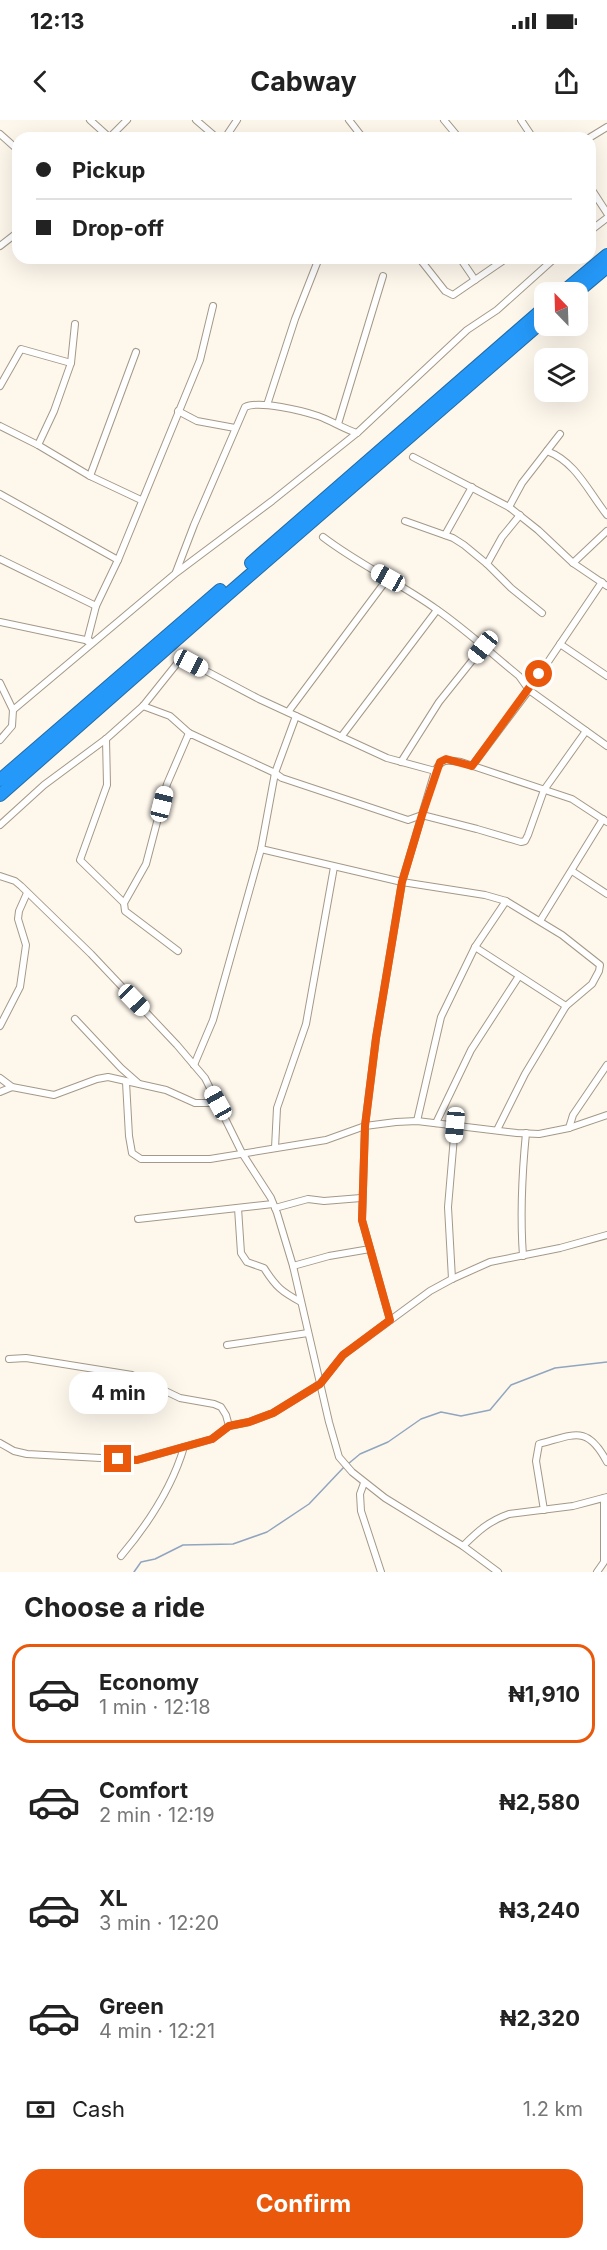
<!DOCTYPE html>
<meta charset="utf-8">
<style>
:root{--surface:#fff;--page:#f6f6f6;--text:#222;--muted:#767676;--line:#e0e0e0;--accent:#ea580c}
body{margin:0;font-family:Inter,sans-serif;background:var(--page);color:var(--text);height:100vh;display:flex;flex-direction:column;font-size:22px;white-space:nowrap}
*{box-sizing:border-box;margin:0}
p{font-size:20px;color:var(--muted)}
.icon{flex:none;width:33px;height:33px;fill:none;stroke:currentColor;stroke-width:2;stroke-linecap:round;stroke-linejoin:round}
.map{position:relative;height:1452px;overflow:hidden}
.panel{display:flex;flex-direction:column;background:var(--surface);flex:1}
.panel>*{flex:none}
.guide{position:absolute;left:12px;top:12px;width:584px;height:132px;border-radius:18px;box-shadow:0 6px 24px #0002;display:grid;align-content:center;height:132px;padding:0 24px;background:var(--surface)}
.needle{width:39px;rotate:337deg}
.tools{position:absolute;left:534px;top:162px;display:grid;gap:12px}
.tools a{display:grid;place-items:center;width:54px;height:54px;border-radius:12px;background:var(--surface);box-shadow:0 6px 24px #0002;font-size:30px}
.end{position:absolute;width:27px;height:27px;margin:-14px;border:8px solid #ea580c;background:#fff;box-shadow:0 0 0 3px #fff}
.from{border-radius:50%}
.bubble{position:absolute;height:42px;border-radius:18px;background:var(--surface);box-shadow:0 6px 24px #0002;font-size:20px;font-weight:700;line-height:42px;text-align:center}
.car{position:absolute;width:18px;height:36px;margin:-18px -9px;border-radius:8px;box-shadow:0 0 4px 2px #0007;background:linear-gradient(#fff 24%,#345 0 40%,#fff 0 76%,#345 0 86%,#fff 0)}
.guide b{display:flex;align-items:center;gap:21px;height:57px;font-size:22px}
.guide b+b{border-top:2px solid var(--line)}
.guide i{width:15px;height:15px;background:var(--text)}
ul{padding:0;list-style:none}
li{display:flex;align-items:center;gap:18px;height:99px;margin:0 12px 9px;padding:0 12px;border:3px solid transparent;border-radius:18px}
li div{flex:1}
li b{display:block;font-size:22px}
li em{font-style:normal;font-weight:700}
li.active{border-color:var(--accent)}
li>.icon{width:54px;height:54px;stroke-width:1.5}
h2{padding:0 24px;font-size:27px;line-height:72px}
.pay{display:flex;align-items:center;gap:15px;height:66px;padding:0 24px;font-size:22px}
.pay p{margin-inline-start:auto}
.primary-button{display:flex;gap:12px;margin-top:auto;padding:12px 24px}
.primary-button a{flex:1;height:69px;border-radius:18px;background:var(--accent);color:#fff;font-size:24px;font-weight:700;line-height:69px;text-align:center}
.status{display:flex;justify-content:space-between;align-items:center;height:42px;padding:0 30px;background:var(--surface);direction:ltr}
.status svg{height:16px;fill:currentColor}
header{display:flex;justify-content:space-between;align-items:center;height:78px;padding:0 24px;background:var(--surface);font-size:27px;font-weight:700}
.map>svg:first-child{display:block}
</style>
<div class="status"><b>12:13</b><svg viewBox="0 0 49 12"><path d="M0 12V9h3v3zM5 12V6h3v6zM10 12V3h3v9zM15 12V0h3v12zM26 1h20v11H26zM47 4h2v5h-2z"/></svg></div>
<header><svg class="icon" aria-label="back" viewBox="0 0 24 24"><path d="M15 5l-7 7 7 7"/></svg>Cabway<svg class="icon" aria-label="share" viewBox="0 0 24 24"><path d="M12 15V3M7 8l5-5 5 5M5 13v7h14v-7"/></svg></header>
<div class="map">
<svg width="607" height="1452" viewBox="0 0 607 1452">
<rect width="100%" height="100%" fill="#fef7ec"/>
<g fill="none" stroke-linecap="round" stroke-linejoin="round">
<g stroke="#90a5c0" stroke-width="1.5">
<path d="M348,1344L360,1334L388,1322L421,1299L441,1292L461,1296L490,1290L511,1265L555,1248L607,1242"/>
<path d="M134,1452L141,1442L155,1439L183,1425L233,1424L267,1412L309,1384L344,1347"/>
</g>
<g stroke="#a49988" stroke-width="8">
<g id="street">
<path d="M90,0L110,18"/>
<path d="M196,0L217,18"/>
<path d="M349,0L363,18"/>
<path d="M444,0L459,18"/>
<path d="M521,0L533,18"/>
<path d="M0,14L18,30"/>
<path d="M109,18L127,0"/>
<path d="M225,18L237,0"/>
<path d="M589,18L607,7"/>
<path d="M590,67L607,93"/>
<path d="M590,111L607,98"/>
<path d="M0,126L18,112"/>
<path d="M419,138L445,171L453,175L507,138"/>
<path d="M460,138L475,160"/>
<path d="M0,266L21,229L71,243"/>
<path d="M267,285L295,199L319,138"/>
<path d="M178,291L197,301L235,308"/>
<path d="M338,304L383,156"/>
<path d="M0,306L38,325L90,356L141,380"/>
<path d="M38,325L54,291L71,243L75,204"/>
<path d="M547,331C576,342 588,371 607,395"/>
<path d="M413,337L509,387L538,410L573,443L607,466"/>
<path d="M90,356L136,232"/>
<path d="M0,374L118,440"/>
<path d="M509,387L522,363L560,314"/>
<path d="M405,401L453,418L464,425L487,444L511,468L542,493"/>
<path d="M445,415L472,367"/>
<path d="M323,417C358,444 400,463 436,489C465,509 492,534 519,556L529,570L607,626"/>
<path d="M0,439L96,486"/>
<path d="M573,443L607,411"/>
<path d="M487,444L502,417L520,395"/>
<path d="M176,452L194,405L245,287C259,280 303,291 318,296C332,301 344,309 357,313"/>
<path d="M0,502L90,521"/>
<path d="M87,521L96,486L118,440L200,240L213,186"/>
<path d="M560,524L607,556"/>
<path d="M0,563L13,590"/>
<path d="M143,586L170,596L189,613"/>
<path d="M288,592L388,458"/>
<path d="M341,617L437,490"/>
<path d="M106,619L107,665L80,740L124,783L125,791L178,831"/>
<path d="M0,620L12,606L13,590L176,453L272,381L357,313L467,210L497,190L555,138"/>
<path d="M401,642L439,582L483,527"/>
<path d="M472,646L529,570L602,462"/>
<path d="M0,705L44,665L106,619L143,586L179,541L191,543L259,579L387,638L435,651"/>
<path d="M261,729L402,762L485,775L506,781L562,815L600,845L599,851L592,864L566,886L525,954L497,1010"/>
<path d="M572,751L607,774"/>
<path d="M0,756L15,761L21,766L91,834L177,925L205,958L242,1033L271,1078L277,1093L293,1146L329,1302L339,1337L352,1352L385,1378L463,1426L498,1452"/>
<path d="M124,783L146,744L167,664L189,613L275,653L282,658L408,700L422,695L477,709L521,722L525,721L528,715L544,670L586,611"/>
<path d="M540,801L603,699"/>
<path d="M475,827L566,886"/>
<path d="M75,899L121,948L138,963"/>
<path d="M0,906L20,867L26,825L18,799L19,791L27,773"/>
<path d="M194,945L213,900L261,729L275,653L296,596"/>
<path d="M0,958L12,967"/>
<path d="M126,962L129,1016L132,1033L141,1039H210L326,1020L365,1006L396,1002L417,1001L517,1013L539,1014L569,1008L607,995"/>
<path d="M0,972L12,967L54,975L97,959L108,957L166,970L195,983H218"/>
<path d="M417,1001L441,897L475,827L506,781"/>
<path d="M436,1003L471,930L519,856"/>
<path d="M569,1008L573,995L607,945"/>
<path d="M275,1028L277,988L306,904L334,747"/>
<path d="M238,1088L241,1133L247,1142L264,1148C276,1167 282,1172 301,1182"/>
<path d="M275,1088L308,1079L324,1081L361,1078"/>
<path d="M138,1099L273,1084"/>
<path d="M523,1136C520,1095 522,1054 526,1013"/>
<path d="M293,1146L329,1136L370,1129"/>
<path d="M452,1159L448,1087L455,1005"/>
<path d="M390,1200L362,1100L365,1006L376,918L402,762L435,651C442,638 447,640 461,642L572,679L607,702"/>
<path d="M227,1225L308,1213"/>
<path d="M9,1239L26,1238L132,1255L180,1278L214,1284L221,1287L226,1295L229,1306"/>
<path d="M0,1323L14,1331L27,1334L137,1340L212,1319L229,1306L249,1302L273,1293L320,1264L343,1235L430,1171L452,1159L490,1142L560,1128L607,1115"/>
<path d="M364,1363L360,1374L361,1391L381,1452"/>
<path d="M544,1390L536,1341L539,1324C574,1315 587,1304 607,1342"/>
<path d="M463,1426C478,1411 489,1401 509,1394L573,1386L607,1377"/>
<path d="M121,1436C148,1404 172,1368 184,1327"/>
<path d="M597,1452L604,1442V1378"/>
</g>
</g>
<g stroke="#216ba7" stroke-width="14">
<g id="highway">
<path d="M563,172L607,135"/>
<path d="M577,172L607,147"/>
<path d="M251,443L544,188"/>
<path d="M0,660L220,470"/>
<path d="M0,675L227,475L544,200"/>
</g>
</g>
<use href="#street" stroke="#fff" stroke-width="6"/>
<use href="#highway" stroke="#2599f9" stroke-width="12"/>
</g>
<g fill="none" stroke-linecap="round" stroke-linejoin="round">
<path stroke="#ea580c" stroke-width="8" d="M118,1339L137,1340L212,1319L229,1306L249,1302L273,1293L320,1264L343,1235L390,1200L362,1100L365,1006L376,918L402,762L422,695L440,642L446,639L472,646L539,554"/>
</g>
</svg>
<div class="tools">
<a><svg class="needle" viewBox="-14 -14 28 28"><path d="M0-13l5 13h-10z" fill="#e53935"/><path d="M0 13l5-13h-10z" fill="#767676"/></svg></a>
<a><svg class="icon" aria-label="layers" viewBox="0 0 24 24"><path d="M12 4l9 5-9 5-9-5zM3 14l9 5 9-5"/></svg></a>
</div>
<i class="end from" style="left:539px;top:554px"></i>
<i class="end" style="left:118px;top:1339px"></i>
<div class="bubble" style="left:69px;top:1252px;width:99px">4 min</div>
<i class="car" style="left:388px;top:458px;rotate:299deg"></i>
<i class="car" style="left:483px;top:527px;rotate:219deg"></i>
<i class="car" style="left:191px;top:543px;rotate:118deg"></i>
<i class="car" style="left:162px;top:684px;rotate:14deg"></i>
<i class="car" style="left:134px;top:880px;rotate:136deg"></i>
<i class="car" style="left:218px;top:983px;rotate:331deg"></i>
<i class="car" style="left:455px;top:1005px;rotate:185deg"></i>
<div class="guide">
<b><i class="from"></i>Pickup</b>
<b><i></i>Drop-off</b>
</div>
</div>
<section class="panel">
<h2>Choose a ride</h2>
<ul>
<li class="active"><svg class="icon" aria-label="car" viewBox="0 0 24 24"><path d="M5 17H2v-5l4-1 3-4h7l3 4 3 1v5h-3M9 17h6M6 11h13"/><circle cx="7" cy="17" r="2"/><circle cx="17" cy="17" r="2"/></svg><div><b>Economy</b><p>1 min · 12:18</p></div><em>₦1,910</em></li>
<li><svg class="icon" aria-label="car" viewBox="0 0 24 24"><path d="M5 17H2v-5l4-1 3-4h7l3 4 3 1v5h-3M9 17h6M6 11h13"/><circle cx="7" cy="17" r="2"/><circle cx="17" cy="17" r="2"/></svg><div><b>Comfort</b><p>2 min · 12:19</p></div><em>₦2,580</em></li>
<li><svg class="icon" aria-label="car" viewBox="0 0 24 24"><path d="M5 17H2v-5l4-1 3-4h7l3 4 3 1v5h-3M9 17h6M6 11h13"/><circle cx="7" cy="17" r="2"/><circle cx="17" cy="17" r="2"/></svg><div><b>XL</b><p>3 min · 12:20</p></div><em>₦3,240</em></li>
<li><svg class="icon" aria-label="car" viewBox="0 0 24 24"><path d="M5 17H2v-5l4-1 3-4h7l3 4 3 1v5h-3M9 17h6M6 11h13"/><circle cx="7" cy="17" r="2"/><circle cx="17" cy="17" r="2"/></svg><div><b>Green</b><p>4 min · 12:21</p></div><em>₦2,320</em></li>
</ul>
<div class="pay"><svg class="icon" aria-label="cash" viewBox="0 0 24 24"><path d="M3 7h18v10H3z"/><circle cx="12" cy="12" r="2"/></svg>Cash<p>1.2 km</p></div>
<div class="primary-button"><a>Confirm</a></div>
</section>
